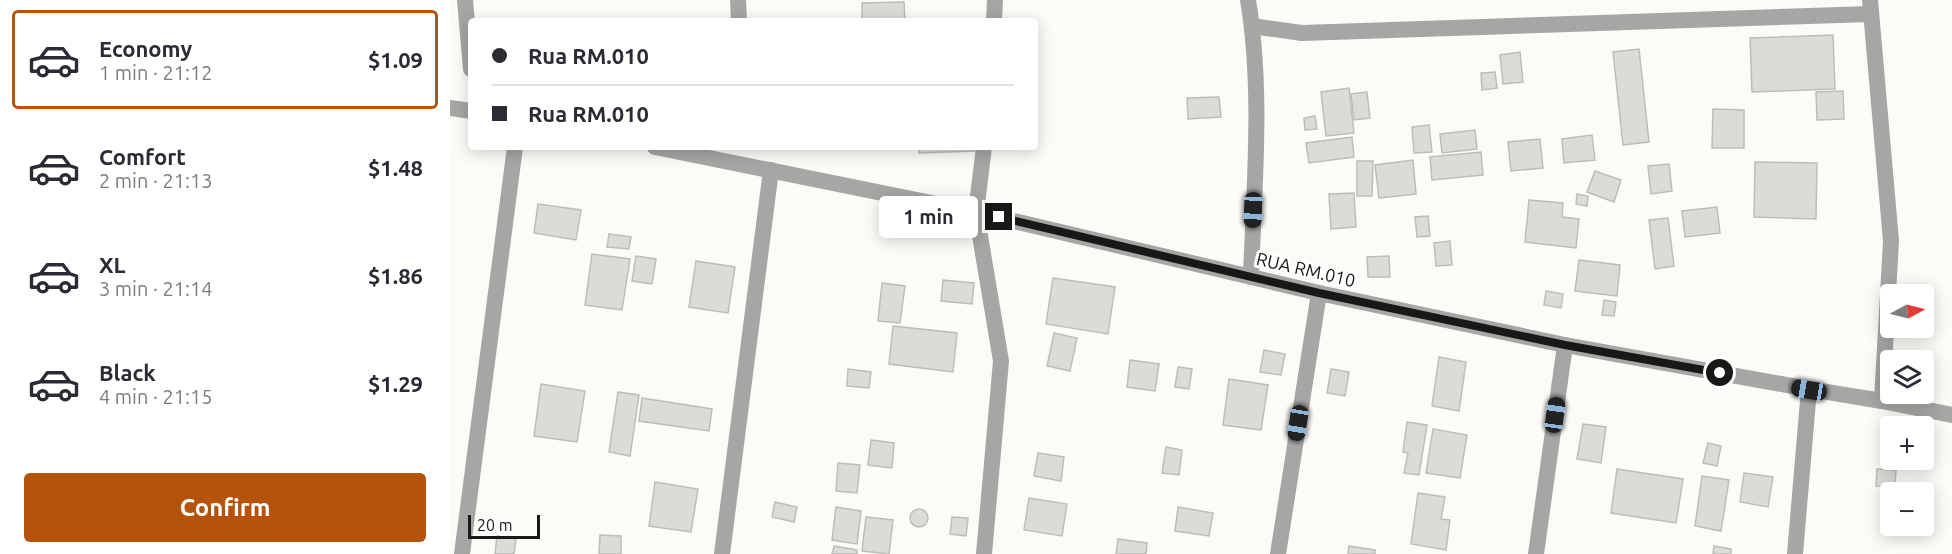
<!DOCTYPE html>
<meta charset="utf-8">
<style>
:root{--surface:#fff;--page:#f2f2f3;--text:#2b2b33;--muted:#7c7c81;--line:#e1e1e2;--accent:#b45309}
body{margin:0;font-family:Ubuntu,sans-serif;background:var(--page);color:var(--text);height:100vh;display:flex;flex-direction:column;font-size:22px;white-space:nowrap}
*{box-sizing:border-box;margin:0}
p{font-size:20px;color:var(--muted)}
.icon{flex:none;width:33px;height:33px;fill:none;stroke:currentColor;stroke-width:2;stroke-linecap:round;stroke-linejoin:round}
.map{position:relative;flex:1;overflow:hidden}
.panel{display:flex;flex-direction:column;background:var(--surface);width:450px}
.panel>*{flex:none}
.banner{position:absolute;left:18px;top:18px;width:570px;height:132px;border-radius:6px;box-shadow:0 3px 15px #0003;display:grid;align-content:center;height:132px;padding:0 24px;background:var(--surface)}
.needle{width:39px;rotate:83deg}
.tools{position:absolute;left:1430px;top:284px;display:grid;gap:12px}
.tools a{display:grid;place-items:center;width:54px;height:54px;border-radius:6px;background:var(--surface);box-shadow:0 3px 15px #0003;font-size:30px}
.scale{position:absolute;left:18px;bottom:15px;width:72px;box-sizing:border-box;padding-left:6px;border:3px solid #191817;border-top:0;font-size:16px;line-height:21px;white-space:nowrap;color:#191817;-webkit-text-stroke:4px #fff;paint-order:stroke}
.end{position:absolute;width:27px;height:27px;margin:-14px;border:8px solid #191817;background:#fff;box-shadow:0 0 0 3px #fff}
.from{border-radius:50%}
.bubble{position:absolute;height:42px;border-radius:6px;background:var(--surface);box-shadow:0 3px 15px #0003;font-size:20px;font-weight:600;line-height:42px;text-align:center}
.car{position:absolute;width:18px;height:36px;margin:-18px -9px;border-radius:8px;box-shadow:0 0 4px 2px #0007;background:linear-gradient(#222 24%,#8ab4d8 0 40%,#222 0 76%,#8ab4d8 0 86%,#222 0)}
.banner b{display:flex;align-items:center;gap:21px;height:57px;font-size:22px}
.banner b+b{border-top:2px solid var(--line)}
.banner i{width:15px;height:15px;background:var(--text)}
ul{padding:10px 0 0;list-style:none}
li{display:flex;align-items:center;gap:18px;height:99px;margin:0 12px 9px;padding:0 12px;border:3px solid transparent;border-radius:6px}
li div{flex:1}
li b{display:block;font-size:22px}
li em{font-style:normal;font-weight:600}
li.on{border-color:var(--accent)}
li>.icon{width:54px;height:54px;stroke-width:1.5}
.primary-button{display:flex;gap:12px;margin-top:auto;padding:12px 24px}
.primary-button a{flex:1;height:69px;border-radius:6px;background:var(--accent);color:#fff;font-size:24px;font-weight:600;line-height:69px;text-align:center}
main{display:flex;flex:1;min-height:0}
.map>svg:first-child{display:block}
</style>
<main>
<section class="panel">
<ul>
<li class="on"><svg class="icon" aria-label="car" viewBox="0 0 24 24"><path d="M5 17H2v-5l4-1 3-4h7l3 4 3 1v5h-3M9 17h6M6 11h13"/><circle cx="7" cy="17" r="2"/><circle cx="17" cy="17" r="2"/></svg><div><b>Economy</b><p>1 min · 21:12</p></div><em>$1.09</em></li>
<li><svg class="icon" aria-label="car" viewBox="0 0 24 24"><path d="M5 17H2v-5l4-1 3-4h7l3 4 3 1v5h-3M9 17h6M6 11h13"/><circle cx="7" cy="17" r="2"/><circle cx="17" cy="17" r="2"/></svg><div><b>Comfort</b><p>2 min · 21:13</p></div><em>$1.48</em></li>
<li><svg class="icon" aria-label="car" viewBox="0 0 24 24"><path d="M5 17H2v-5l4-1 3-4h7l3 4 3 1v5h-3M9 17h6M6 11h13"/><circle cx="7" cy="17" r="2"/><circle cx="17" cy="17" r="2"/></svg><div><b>XL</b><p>3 min · 21:14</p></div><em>$1.86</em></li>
<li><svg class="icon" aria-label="car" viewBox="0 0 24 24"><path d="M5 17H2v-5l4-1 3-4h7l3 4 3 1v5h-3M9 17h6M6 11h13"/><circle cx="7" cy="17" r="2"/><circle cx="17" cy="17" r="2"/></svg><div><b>Black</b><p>4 min · 21:15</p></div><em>$1.29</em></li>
</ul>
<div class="primary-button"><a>Confirm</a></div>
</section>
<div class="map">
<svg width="1502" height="554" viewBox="0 0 1502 554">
<rect width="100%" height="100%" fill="#fcfbf7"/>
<g fill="#dddbd8" stroke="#bebdba" stroke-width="1.5">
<path d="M454,2L455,21H412V3Z"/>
<path d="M1383,35L1385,89L1302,92L1300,38Z"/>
<path d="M1189,49L1199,142L1173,145L1163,52Z"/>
<path d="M1070,52L1073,82L1053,84L1050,55Z"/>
<path d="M1045,72L1047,88L1032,90L1031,73Z"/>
<path d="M899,88L904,133L876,136L871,92Z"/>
<path d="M1393,91L1394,119L1367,120L1366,92Z"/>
<path d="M917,92L920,118L904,120L901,94Z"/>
<path d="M769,97L771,117L738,119L737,98Z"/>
<path d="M1263,109L1294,110V148H1262Z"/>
<path d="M865,116L867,129L855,130L854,118Z"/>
<path d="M979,125L982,152L964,153L962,127Z"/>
<path d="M1025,130L1027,149L992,153L990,134Z"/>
<path d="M1142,135L1145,160L1114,163L1112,139Z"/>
<path d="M902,137L904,157L859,163L856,143Z"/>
<path d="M1090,139L1093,168L1061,171L1058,142Z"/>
<path d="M469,147H525V151L469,153Z"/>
<path d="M1031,152L1033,175L982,180L980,157Z"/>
<path d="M963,160L966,194L929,198L925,165Z"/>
<path d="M907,161H923L922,196H907Z"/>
<path d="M1305,162L1367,163L1366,219L1304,217Z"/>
<path d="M1219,164L1222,191L1201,194L1198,166Z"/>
<path d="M1145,171L1171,180L1164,202L1137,192Z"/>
<path d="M904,193L906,227L881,229L879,194Z"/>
<path d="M1127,194L1138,196L1137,206L1126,204Z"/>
<path d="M1079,200L1113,203L1112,217L1129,219L1126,248L1075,242Z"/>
<path d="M88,204L131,210L126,240L84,233Z"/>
<path d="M1267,207L1270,233L1235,237L1232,211Z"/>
<path d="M978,216L980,236L967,237L965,217Z"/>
<path d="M1218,218L1224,266L1205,269L1199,220Z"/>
<path d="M159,234L181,237L179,249L157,247Z"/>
<path d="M1000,241L1002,265L986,266L984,243Z"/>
<path d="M142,254L180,259L172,310L135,305Z"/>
<path d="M186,256L206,259L202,284L182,281Z"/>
<path d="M939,256L940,277H918L917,257Z"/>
<path d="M1129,260L1170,265L1167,296L1125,291Z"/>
<path d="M246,261L285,267L278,313L239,307Z"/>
<path d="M603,278L665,287L658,334L596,324Z"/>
<path d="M493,280L524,283L522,304L491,301Z"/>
<path d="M432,283L455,286L450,323L428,321Z"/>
<path d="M1096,291L1113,294L1111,308L1094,305Z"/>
<path d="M1154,300L1166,302L1164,316L1152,315Z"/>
<path d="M443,326L507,333L503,372L439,364Z"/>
<path d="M604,333L627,338L620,371L597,366Z"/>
<path d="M814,350L835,354L831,375L810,372Z"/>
<path d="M989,357L1016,362L1009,411L982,406Z"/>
<path d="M680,360L709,364L705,391L677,387Z"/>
<path d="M728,367L742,369L739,389L725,387Z"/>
<path d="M398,369L421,372L419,388L397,386Z"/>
<path d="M881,369L899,372L895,396L877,393Z"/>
<path d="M779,379L818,385L811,430L773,425Z"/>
<path d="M91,384L135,391L127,442L84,436Z"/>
<path d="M168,392L189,395L180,456L159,452Z"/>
<path d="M192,398L262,409L259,431L189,421Z"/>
<path d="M957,422L977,425L969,475L954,473L958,453L953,452Z"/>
<path d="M1133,424L1156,427L1151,463L1127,459Z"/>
<path d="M983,429L1017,435L1010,478L976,473Z"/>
<path d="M421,440L444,443L442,468L418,465Z"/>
<path d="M1258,443L1271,446L1267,466L1253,463Z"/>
<path d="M716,447L732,450L729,475L712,473Z"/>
<path d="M588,453L614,457L611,481L584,476Z"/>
<path d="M388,463L410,465L407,493L386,491Z"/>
<path d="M1167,469L1233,479L1226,523L1161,513Z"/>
<path d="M1427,469L1446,470L1445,486H1426Z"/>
<path d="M1294,473L1323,477L1318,507L1290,502Z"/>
<path d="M1252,476L1279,480L1271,531L1245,526Z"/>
<path d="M205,482L248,489L241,532L199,526Z"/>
<path d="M968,493L995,497L991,519L1000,520L996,550L961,544Z"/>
<path d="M579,498L617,504L612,536L574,530Z"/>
<path d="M325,502L347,507L344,522L322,517Z"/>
<path d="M386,507L411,511L407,544L382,540Z"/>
<path d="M728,507L763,513L759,536L725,531Z"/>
<circle cx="469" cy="518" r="9"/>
<path d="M416,517L443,520L439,554L412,551Z"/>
<path d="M502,517L518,518L516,536L500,534Z"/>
<path d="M150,535L171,536V554H149Z"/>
<path d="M47,536L66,539L64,554H45Z"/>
<path d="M668,539L697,543L696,554H666Z"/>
<path d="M384,546L407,550V554H382Z"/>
<path d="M899,546L925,550V554H898Z"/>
<path d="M1264,546L1281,549V554H1263Z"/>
</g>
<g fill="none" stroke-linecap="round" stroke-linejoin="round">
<g stroke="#a6a6a4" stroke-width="16">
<path d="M15,0L21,69"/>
<path d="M288,0L289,21"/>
<path d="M798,0C813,91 804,185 801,277"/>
<path d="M1420,0L1441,241L1432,401"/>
<path d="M544,21L545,0"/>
<path d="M802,26L852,33L1420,14"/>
<path d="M0,108L21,111"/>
<path d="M205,147L526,212L869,293L1115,345L1359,389L1432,401L1502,415"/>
<path d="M12,554L65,147"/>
<path d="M272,554L321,170"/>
<path d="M534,554L551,361L526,212L534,147"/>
<path d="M828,554L869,293"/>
<path d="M1086,554L1115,345"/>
<path d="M1345,554L1359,389"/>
</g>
</g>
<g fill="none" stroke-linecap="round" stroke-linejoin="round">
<path stroke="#191817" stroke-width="8" d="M549,217L869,293L1115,345L1270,373"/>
</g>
<g text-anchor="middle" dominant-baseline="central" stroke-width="6" stroke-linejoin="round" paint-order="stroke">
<g font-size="18" fill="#191817" stroke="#fff">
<text transform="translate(856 269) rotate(13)">RUA RM.010</text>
</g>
</g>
</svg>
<div class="tools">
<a><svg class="needle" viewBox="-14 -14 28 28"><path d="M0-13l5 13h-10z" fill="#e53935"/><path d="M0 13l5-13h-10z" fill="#7c7c81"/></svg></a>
<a><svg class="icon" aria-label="layers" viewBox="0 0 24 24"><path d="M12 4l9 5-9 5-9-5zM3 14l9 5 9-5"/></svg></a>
<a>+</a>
<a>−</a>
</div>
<div class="scale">20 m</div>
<i class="end from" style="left:1270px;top:373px"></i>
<i class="end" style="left:549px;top:217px"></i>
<div class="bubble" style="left:429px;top:196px;width:99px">1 min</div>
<i class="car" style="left:803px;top:210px;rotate:182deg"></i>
<i class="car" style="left:1359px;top:390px;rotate:280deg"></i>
<i class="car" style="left:1105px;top:415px;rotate:8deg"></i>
<i class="car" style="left:848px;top:423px;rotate:189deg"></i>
<div class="banner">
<b><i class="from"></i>Rua RM.010</b>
<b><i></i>Rua RM.010</b>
</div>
</div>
</main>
